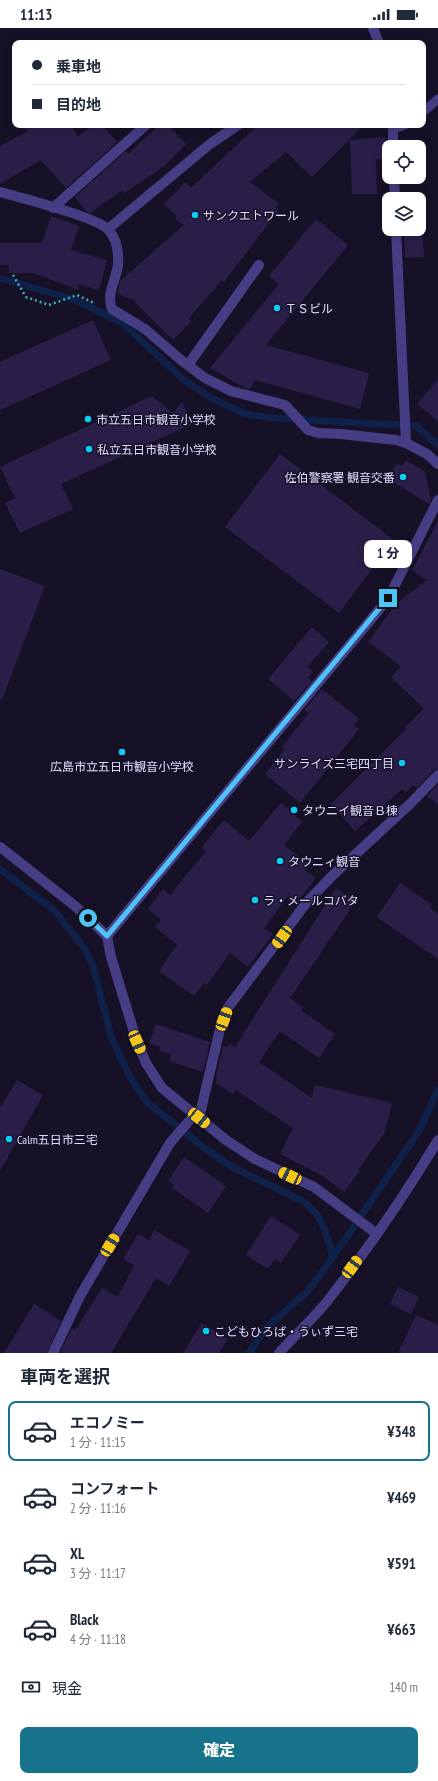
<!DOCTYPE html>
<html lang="ja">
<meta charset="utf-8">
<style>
:root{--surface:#fff;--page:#f6f6f7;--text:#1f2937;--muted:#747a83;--line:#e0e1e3;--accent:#17738c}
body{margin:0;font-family:"PT Sans Narrow","Noto Sans JP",sans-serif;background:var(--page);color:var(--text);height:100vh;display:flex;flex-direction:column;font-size:15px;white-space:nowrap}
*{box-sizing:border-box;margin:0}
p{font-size:13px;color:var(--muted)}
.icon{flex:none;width:22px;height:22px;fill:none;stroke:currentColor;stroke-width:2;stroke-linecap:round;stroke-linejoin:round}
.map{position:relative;height:1325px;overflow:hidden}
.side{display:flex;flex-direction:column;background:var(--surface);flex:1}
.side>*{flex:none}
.top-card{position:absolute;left:12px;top:12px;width:414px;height:88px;border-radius:8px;box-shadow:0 2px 10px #0003;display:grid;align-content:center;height:88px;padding:0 20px;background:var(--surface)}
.controls{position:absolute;left:382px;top:112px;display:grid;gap:8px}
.controls a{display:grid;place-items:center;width:44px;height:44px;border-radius:8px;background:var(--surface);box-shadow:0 2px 10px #0003;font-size:20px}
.end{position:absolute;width:18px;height:18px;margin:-9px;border:5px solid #4fc3f7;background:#111;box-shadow:0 0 0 2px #111}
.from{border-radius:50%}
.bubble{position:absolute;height:28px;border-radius:8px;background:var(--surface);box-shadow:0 2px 10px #0003;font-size:13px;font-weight:800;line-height:28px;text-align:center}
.car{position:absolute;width:12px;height:24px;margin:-12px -6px;border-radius:5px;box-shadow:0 0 3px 1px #0007;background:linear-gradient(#f5c518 24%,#345 0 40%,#f5c518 0 76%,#345 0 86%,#f5c518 0)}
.top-card b{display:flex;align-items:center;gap:14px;height:38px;font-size:15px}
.top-card b+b{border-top:1px solid var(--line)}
.top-card i{width:10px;height:10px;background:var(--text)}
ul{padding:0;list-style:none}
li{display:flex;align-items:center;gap:12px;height:60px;margin:0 8px 6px;padding:0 12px;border:2px solid transparent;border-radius:8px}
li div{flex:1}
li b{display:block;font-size:15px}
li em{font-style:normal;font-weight:800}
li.active{border-color:var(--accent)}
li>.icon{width:36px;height:36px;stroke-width:1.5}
h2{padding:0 20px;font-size:18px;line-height:48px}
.pay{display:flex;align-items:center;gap:10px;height:44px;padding:0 20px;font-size:15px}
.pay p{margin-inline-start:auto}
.cta{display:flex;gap:8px;margin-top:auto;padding:8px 20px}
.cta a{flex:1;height:46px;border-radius:8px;background:var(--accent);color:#fff;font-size:16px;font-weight:800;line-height:46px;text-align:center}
.status{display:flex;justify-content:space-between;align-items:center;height:28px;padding:0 20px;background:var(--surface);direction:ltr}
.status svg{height:11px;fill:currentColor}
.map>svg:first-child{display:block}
</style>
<div class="status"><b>11:13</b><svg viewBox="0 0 49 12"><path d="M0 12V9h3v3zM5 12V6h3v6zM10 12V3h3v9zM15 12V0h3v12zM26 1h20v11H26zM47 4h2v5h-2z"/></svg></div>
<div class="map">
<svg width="438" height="1325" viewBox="0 0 438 1325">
<rect width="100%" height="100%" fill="#171128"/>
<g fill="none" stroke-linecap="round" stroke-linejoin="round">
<g stroke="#0f2049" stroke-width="7">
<path d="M0,250L75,272L121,294L183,351L213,371L245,386L274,390L416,398L438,417"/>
<path d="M0,841L55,883L85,921L93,938L111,1008L120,1029L132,1052L147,1074L203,1119L232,1139L305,1174L317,1187L325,1202L333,1229"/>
<path d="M249,1325L267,1299L307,1264L333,1229L419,1103L438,1062"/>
</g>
</g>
<g fill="#2a1e48">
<path d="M24,97H71L78,109L92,97H102L117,114L66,160L41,132L0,156V118L28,103Z"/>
<path d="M159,97H168L186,116L163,139L124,165L122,162L90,185L87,184L75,169L126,123L128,126Z"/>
<path d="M258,97H364L312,149L286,124L250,154L279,176L275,181L278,183L224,254L222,252L188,291L192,293L173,312L134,273L136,272L122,268L118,264L120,253L184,197L175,190L177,188L164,176L185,154L191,160Z"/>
<path d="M385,109V131H376L377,166H352L350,112Z"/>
<path d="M51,188L79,198L71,222L107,232L99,262L77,256L79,262L33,245H9V237H0V215H42Z"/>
<path d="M316,191L348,217L266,317L369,345L360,381L255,352L250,361H247L210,340L279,256L269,248Z"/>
<path d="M404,201H422L424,229L405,230Z"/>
<path d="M93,292L111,332L0,382V334Z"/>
<path d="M438,351V393L417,376Z"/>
<path d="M152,368L173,385L182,374L192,396L61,456L73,481L20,505L5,475L15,470L0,439Z"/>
<path d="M280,426L394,512L339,585L225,499Z"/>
<path d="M406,432L425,444L431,471L429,476L388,451L397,435L402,438Z"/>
<path d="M438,493V741L433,742L417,760L413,757L406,764L402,761L355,803L331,776L406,701L405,699L424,681L391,649L401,638L368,614L396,576L427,552L412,542Z"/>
<path d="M0,541L45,558L2,672L0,671Z"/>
<path d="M312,599L329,614L307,639L313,644L308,650L312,653L294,673L268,651Z"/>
<path d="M322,661L359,691L354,697L359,701L300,775L265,746L285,721L282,719L309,685L304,682Z"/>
<path d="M438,756V776L427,768Z"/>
<path d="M281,775L302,794L284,817L309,837L304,842L316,850L297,874L288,868L264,901L273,906L248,939L230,925L207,957L204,955L194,968L159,943L177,917L155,899L161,892L148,881L163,861L170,867L206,823L202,819L224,792L249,813Z"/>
<path d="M400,855L432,877L430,880L438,886V931L377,889Z"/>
<path d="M336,860L356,873L290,970L303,979L301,982L335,1006L319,1030L280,1003L259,1034L312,1070L315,1057L392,1075L385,1104L358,1142L360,1143L344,1164L321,1147L280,1126L293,1100L236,1062L233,1066L216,1055L217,1049L216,1048L223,1018L227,1019L230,1016L235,1019Z"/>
<path d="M156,996L210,1014L203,1044L169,1033L171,1026L159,1023L161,1019L149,1015Z"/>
<path d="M17,1052L43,1067L0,1143V1080Z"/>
<path d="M184,1129L226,1158L208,1185L172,1160L174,1157L168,1153Z"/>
<path d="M271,1188L300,1207L281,1235L275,1231L268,1241L246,1227Z"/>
<path d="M154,1202L190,1223L169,1258L156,1250L111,1325H60L72,1300L76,1302L102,1260L118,1269L134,1237L123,1231L138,1206L149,1212Z"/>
<path d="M398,1259L419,1269L411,1286L390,1276Z"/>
<path d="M34,1276L61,1293L47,1325H4Z"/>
<path d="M416,1287L438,1297V1325H398Z"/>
<path d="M202,1295L228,1311L219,1325H183Z"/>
</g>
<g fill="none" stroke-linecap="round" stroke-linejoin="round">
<path stroke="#36b4b6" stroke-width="2.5" stroke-dasharray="2 3" stroke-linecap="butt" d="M13,247L26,269L49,277L77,267L94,275"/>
<g stroke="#463e85" stroke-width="9">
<path d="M423,84L438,71"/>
<path d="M393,101L405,97"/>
</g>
<g stroke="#463e85" stroke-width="10">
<path d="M373,0L379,15"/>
<path d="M393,97V119"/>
<path d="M394,149L395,171"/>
<path d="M0,164C19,169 99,190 109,202C117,212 119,224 118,237C116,252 106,266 112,281L145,301L181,332L205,350L231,363L285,377L308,402L318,405L341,406L396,412L406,415"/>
<path d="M53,180L146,97"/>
<path d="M108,201L210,116L238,97"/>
<path d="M396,201L406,415L427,426L438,436"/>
<path d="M188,337L259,237"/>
<path d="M0,819L75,878L107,908L111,929L137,1014L146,1035L162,1060L226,1112L255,1131L314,1159L377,1206"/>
<path d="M107,908L388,571L438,472"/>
<path d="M199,1090L220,1001L227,981L307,874L332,848L411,775L438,747"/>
<path d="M53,1325L80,1268L170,1115L195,1086"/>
<path d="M279,1325C295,1307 314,1290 329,1271C368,1221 405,1167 438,1112"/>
</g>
</g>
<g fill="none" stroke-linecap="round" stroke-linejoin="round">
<path stroke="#4fc3f7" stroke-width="5" d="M88,890L107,908L388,570"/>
</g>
<g fill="#0ecdf5" stroke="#171128" stroke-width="1.5">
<circle cx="195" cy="187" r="4"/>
<circle cx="277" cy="280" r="4"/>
<circle cx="88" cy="391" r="4"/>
<circle cx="89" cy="421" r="4"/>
<circle cx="403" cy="449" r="4"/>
<circle cx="122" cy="724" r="4"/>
<circle cx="402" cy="735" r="4"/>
<circle cx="294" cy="782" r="4"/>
<circle cx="280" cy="833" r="4"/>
<circle cx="255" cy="872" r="4"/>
<circle cx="9" cy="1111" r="4"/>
<circle cx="206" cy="1303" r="4"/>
</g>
<g text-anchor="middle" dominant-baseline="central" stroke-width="3" stroke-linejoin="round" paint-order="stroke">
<g font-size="12" fill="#e0dafd" stroke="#171128" text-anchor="start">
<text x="203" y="187">サンクエトワール</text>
<text x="285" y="280">ＴＳビル</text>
<text x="96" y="391">市立五日市観音小学校</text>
<text x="97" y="421">私立五日市観音小学校</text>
<text x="395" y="449" text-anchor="end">佐伯警察署 観音交番</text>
<text x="394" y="735" text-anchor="end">サンライズ三宅四丁目</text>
<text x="122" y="738" text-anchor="middle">広島市立五日市観音小学校</text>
<text x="302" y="782">タウニイ観音Ｂ棟</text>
<text x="288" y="833">タウニィ観音</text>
<text x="263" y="872">ラ・メールコバタ</text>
<text x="17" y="1111">Calm五日市三宅</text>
<text x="214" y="1303">こどもひろば・うぃず三宅</text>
</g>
</g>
</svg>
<div class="controls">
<a><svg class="icon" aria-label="locate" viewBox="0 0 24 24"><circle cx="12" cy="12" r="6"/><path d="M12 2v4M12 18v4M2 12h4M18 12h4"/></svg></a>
<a><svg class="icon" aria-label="layers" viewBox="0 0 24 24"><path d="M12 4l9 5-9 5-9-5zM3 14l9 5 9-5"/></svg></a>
</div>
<i class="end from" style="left:88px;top:890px"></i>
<i class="end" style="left:388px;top:570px"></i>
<div class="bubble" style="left:364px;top:512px;width:48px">1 分</div>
<i class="car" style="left:282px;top:909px;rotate:216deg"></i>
<i class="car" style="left:224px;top:991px;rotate:20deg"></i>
<i class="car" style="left:137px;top:1014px;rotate:156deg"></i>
<i class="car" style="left:199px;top:1090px;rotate:129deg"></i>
<i class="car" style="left:290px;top:1148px;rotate:295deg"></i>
<i class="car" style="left:110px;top:1217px;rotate:31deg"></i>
<i class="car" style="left:352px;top:1239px;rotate:36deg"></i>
<div class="top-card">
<b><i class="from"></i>乗車地</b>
<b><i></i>目的地</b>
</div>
</div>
<section class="side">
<h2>車両を選択</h2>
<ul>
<li class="active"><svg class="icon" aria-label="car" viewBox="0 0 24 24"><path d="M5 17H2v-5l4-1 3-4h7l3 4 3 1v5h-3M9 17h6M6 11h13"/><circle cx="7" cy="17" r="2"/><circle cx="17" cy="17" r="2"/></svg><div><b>エコノミー</b><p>1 分 · 11:15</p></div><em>¥348</em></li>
<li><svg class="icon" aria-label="car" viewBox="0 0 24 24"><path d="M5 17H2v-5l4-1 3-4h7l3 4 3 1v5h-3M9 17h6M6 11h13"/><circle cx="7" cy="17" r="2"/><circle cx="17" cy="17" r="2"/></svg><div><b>コンフォート</b><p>2 分 · 11:16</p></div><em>¥469</em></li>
<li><svg class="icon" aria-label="car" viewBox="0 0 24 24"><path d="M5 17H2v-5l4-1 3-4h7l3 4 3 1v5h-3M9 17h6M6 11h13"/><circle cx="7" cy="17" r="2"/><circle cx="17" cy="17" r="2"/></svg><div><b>XL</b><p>3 分 · 11:17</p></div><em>¥591</em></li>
<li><svg class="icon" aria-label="car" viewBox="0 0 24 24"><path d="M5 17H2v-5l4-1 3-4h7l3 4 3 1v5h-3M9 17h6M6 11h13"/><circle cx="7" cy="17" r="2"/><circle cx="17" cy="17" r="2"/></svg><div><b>Black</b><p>4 分 · 11:18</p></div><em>¥663</em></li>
</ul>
<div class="pay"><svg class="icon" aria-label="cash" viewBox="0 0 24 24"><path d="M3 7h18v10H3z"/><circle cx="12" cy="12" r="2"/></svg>現金<p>140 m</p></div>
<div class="cta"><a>確定</a></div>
</section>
